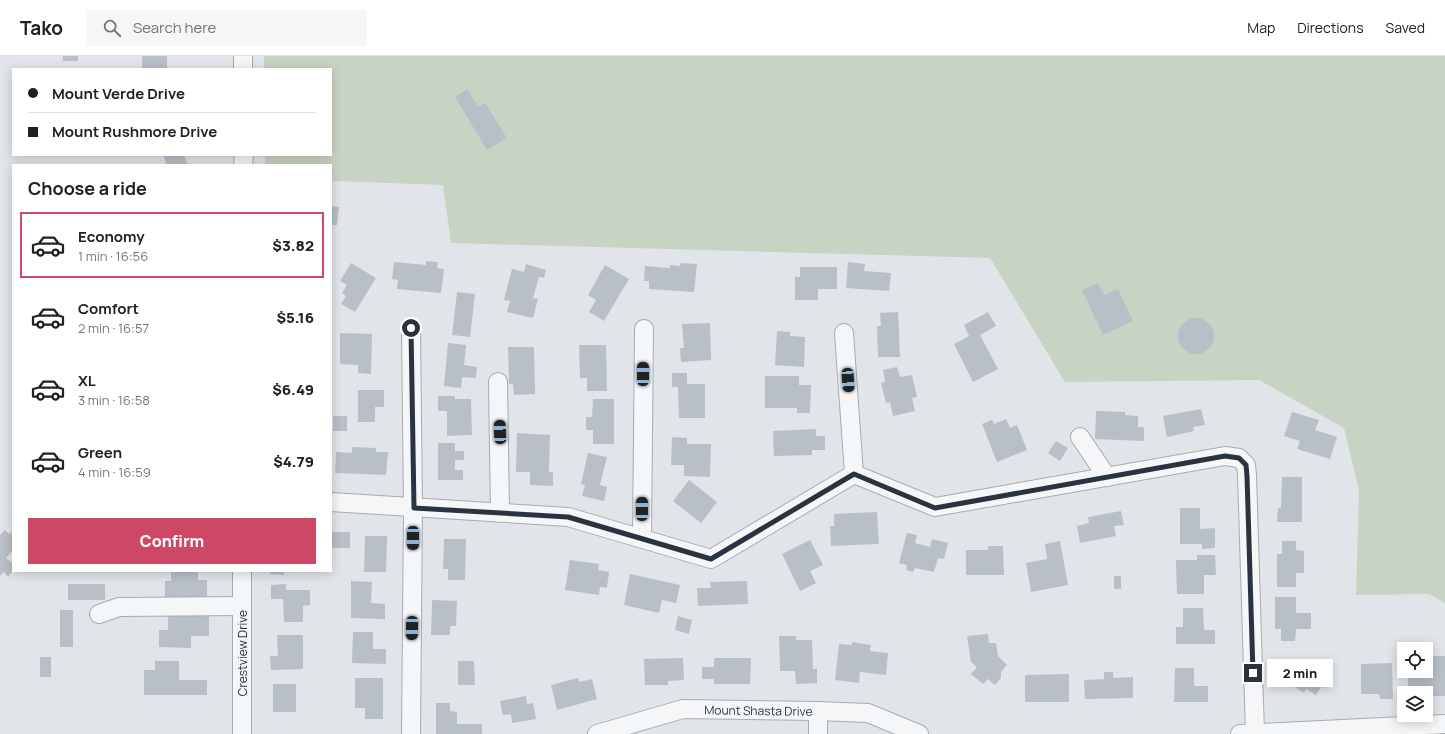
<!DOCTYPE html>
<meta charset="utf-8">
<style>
:root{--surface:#fff;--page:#f6f6f6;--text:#202124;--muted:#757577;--line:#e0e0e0;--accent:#cd4864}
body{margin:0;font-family:Manrope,sans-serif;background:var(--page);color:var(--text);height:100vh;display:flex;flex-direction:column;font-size:15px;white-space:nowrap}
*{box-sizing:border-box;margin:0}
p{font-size:13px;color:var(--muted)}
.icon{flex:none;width:22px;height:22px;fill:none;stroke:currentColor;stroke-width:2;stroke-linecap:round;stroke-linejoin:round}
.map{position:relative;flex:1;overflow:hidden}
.side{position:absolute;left:12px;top:108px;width:320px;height:408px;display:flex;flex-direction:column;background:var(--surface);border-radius:0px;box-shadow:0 2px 10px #0003}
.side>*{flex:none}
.banner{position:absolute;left:12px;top:12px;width:320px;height:88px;border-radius:0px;box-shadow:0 2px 10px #0003;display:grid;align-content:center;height:88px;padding:0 16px;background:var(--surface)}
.tools{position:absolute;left:1397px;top:586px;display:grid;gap:8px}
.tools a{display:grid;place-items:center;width:36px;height:36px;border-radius:0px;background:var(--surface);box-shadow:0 2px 10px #0003;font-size:20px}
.end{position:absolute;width:18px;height:18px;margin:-9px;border:5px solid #2a3441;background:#fff;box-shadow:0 0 0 2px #fff}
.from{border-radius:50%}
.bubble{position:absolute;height:28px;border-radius:0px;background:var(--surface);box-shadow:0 2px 10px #0003;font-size:13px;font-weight:800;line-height:28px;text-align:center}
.car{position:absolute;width:12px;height:24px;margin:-12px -6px;border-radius:5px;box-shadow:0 0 3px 1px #0007;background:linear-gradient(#222 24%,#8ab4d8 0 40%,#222 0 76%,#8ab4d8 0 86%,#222 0)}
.banner b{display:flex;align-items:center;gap:14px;height:38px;font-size:15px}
.banner b+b{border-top:1px solid var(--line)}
.banner i{width:10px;height:10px;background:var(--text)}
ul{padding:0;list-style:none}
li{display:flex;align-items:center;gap:12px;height:66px;margin:0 8px 6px;padding:0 8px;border:2px solid transparent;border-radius:0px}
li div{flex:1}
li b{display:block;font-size:15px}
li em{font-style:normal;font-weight:800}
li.active{border-color:var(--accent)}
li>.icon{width:36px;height:36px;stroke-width:1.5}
h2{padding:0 16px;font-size:18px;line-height:48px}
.action{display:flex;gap:8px;margin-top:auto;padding:8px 16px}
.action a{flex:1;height:46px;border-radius:0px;background:var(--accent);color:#fff;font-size:16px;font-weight:800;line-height:46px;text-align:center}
header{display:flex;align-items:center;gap:24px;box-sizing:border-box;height:56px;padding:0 20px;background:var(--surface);border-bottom:1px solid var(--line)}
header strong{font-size:19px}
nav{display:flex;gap:22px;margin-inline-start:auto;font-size:14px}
.search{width:280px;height:36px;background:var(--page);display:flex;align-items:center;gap:10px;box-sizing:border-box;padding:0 14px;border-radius:0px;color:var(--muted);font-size:15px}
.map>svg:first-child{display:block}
</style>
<header>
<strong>Tako</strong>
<div class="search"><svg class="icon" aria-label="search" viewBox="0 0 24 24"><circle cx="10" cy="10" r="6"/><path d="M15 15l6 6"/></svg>Search here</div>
<nav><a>Map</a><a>Directions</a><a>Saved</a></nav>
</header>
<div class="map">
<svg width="1445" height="678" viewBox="0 0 1445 678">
<rect width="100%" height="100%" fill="#e1e5ea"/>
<path fill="#c8d4c3" d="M264,0H1445V547L1429,538L1356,539L1359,435L1344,372L1259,324L1065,326L990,202L451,187L443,129L331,125V109H265V99H331V13H264Z"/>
<g fill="#b9bfc7">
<rect x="63" y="0" width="15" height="5"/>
<rect x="142" y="0" width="25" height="13"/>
<path d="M467,33L478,51L485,47L507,82L487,94L455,41Z"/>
<path d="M163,99H184L188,109H167Z"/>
<path d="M331,150L339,151L337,169H331Z"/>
<path d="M426,205L438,206L437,212L444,213L441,237L397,233L398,224L392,223L394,206L426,209Z"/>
<path d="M848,206L865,208L864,215L891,217L889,235L846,232Z"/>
<path d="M351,207L376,222L355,256L341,248L346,240L342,237L347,229L340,225Z"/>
<path d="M681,207L697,208L694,236L649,233V225H644L645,210L670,212V209L680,210Z"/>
<path d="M526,208L546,214L544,222L539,221L533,242L538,243L533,262L507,256L510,245L504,244L512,213L524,216Z"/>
<path d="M605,209L629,223L604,265L589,256L596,244L588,239Z"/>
<path d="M800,211H837V233H818V244H795V221H800Z"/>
<path d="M1098,227L1104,239L1118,233L1133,265L1103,279L1082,234Z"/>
<path d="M457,236L475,238L470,281L452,279Z"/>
<path d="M898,256L900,301H878L877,270H881L880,257Z"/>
<path d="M988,256L996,270L980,279L998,313L973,326L954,288L969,280L964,269Z"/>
<circle cx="1196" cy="280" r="18"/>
<path d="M710,267L711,304L681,306L680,292H684L682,268Z"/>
<path d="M777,275L790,276V280L805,281L804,311L775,309Z"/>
<path d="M340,277L372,278L371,318L358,317V309L340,308Z"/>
<path d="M448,287L466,289L464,309L477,311L476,322L462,321L461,332L444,330Z"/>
<path d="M579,289H606L607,335H587V322H580Z"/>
<path d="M508,291H534L535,338L514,339L513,328H509Z"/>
<path d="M897,311L900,321L912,319L917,341L912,342L915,355L893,360L890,346L886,347L881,327L885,326L883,314Z"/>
<path d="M672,317H687V328H705V362H679L678,331H672Z"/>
<path d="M765,320H799V329H811L810,357H797V352H765Z"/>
<path d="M358,334H384V351H375V366H358Z"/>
<path d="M438,340H455V343H471L472,379L447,380V355H438Z"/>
<path d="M593,343H614V388H593V374H586V361H592Z"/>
<path d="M1201,353L1205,369L1193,371L1194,375L1167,381L1163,360Z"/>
<path d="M1096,355L1125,356V359L1138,360V371H1144V385L1095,383Z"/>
<path d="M1292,356L1319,364L1315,374L1337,381L1330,403L1297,393L1300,385L1284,380Z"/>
<rect x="333" y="360" width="14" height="15"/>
<path d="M1006,363L1010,372L1017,369L1027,394L997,406L982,368L992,364L994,368Z"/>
<path d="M816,373V380H825V394H812V399L774,400L773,375Z"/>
<path d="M517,377L550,379L549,416H553V430L530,429V416H516Z"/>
<path d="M672,381L687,382V388H711L710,421L684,420V409H671Z"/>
<path d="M1056,385L1068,392L1060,405L1048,397Z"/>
<path d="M438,387H455V395H464V404H455V414H463V424H438Z"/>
<path d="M352,391L376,392V396H388L386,419L335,417L336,396L352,397Z"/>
<path d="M588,397L607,401L600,429L607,431L604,445L582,440L585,429L581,428Z"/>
<path d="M1282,421H1302V466H1277L1278,452H1281Z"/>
<path d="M689,424L717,446L701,467L673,445Z"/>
<path d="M1180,452H1200V473L1215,472V492L1202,493V488H1180Z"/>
<path d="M1121,455L1124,469L1114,470L1116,480L1080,487L1077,470L1089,467L1088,461Z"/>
<path d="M877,456L879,488L831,490L830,470H834V458Z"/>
<path d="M5,474L9,478L13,475V494L6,502L13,508V515L8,521L4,516L0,520V479Z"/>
<rect x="332" y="476" width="18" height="16"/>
<path d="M907,477L917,479L915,487L930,491L932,483L948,487L944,503L938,502L934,516L915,512L913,516L906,514L907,509L899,507Z"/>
<path d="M365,480H387L386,516H364Z"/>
<path d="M444,483H466L465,524H448V513H443Z"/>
<path d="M810,484L823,509L810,515L816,527L800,535L782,498Z"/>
<path d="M1060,485L1068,529L1031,536L1026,507L1047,503L1045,488Z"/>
<path d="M1282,485H1296V494L1304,495V517H1296V531H1277V498H1282Z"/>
<path d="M988,490H1003L1004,519H966V494H988Z"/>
<path d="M1197,499H1215L1216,519H1204V538H1177L1176,504H1197Z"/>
<path d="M570,504L599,508L598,514L609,516L607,532L600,531L599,539L565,534Z"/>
<path d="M171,515H198V524H207V543H165V525H171Z"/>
<path d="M270,515H284V519L270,518Z"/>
<path d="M630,518L680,529L676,547L662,544L659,557L624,549Z"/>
<rect x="1114" y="520" width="7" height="13"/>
<path d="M351,525L372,526L371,547L385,548V563L351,562Z"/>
<path d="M747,525L748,548L698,550L697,532H711L710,526Z"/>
<rect x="68" y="528" width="37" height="16"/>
<path d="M286,528V534H310V549L303,550V566H284L283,543H271V529Z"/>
<path d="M1275,541H1296V557H1311V573H1296L1295,585H1281V573H1275Z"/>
<path d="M432,544L457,545L456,570H450V579H431Z"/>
<path d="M1183,552H1203L1204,574H1215V588H1176V571H1183Z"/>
<rect x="60" y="554" width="13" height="37"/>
<path d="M168,555L209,556V580H191V592L159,591V574H168Z"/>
<path d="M678,560L692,564L689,578L675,574Z"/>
<path d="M353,576H373V593H386V608L352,607Z"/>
<path d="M988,578L989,587H996L998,600L1007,609L1001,616V622L995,629L988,623L983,628L971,618L977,611L971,606L967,580Z"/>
<path d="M277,579H303V613L271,614L270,600H278Z"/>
<path d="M779,580H796V584H812L813,613H817V627L796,628L795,615H780Z"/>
<path d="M852,586L871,589L870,595L888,597L886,619L860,616L859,627L835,624L839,588L852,589Z"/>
<path d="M1426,600H1445V640H1426V637H1408V615H1426Z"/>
<rect x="40" y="601" width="11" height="20"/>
<path d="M683,602L684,624L668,625V629H645L644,603Z"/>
<path d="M714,602H751L750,628H714V623H702V611H714Z"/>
<path d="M1286,603L1299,611L1303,604L1316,613L1311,619L1324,627L1316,639L1306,633L1304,637L1276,619Z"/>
<path d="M155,605H179V624H207V639H144V614H155Z"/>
<path d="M458,605H474L475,629H458Z"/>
<path d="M1392,607L1393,643H1380L1379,638H1361V608Z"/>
<path d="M1175,612H1194V630H1208V646H1174Z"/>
<path d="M1104,616H1113V622L1133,621V642L1085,643L1084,624L1104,623Z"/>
<path d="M1069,618V646H1025V619Z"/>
<path d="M355,622H383V663H365V652H355Z"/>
<path d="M578,622L579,626L592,623L597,643L557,654L551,629Z"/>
<rect x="273" y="628" width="23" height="28"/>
<path d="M526,640L527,648L533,647L536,663L512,667L511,658L503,659L500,645Z"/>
<path d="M436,647H450V655L457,656V668H482V678H436Z"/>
</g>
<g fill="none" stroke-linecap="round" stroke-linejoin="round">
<g stroke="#a6acb4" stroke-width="20">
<g id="minor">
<path d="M243,0V13"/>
<path d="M243,109L244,99"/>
<path d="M844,277L854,418"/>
<path d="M498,326L500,457"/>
<path d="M1080,381L1107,421"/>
<path d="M331,446L568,461L711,503L854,418L935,451L1225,400L1239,402L1246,409L1247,419L1255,677"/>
<path d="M642,483L644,273"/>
<path d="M99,558L119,551L242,550"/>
<path d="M242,678V515"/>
<path d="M411,678L413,452L411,272"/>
<path id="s1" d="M597,678L683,653L818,655L868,657L919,678"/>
<path d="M818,678V655"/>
<path d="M1240,678L1445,668"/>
</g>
</g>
<use href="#minor" stroke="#f4f6f8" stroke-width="18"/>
</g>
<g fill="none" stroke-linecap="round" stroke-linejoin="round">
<path stroke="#2a3441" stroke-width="5" d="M411,272L414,452L568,461L711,503L854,418L935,452L1225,400L1239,402L1246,409L1247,420L1253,617"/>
</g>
<g text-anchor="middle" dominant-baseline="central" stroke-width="4" stroke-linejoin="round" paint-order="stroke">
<g font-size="12" fill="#2a3441" stroke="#f1f4f7">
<text transform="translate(242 597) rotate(-90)">Crestview Drive</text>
<text stroke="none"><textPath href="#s1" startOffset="165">Mount Shasta Drive</textPath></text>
</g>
</g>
</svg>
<div class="tools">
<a><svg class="icon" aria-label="locate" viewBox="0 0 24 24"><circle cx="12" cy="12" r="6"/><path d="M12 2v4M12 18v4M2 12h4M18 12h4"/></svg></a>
<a><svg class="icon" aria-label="layers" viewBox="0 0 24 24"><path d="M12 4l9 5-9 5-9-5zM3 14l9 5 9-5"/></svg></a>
</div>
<i class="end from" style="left:411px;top:272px"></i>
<i class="end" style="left:1253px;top:617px"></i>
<div class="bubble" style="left:1267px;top:603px;width:66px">2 min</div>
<i class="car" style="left:643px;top:318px;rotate:0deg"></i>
<i class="car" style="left:848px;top:324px;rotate:176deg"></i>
<i class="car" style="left:500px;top:376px;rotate:358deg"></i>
<i class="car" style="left:642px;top:453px;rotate:0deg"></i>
<i class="car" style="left:413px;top:482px;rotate:180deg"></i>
<i class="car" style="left:412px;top:572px;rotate:181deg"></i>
<div class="banner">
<b><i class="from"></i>Mount Verde Drive</b>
<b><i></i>Mount Rushmore Drive</b>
</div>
<section class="side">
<h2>Choose a ride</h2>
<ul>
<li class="active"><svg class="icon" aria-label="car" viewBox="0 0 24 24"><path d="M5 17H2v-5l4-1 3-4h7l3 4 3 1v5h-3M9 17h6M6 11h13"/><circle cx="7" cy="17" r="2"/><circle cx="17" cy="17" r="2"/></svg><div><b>Economy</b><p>1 min · 16:56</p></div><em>$3.82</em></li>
<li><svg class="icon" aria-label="car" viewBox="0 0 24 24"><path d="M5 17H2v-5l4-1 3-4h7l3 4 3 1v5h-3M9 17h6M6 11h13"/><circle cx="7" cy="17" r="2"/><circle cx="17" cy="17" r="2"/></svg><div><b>Comfort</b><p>2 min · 16:57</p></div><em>$5.16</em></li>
<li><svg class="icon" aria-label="car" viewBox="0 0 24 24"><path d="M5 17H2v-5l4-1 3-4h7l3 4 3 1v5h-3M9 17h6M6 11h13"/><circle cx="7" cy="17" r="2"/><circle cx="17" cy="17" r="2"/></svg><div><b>XL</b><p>3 min · 16:58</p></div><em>$6.49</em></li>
<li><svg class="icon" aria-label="car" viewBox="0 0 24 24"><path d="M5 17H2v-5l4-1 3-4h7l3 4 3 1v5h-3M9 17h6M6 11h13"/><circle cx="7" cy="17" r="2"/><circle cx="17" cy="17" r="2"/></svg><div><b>Green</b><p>4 min · 16:59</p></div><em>$4.79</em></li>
</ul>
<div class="action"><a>Confirm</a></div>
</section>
</div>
